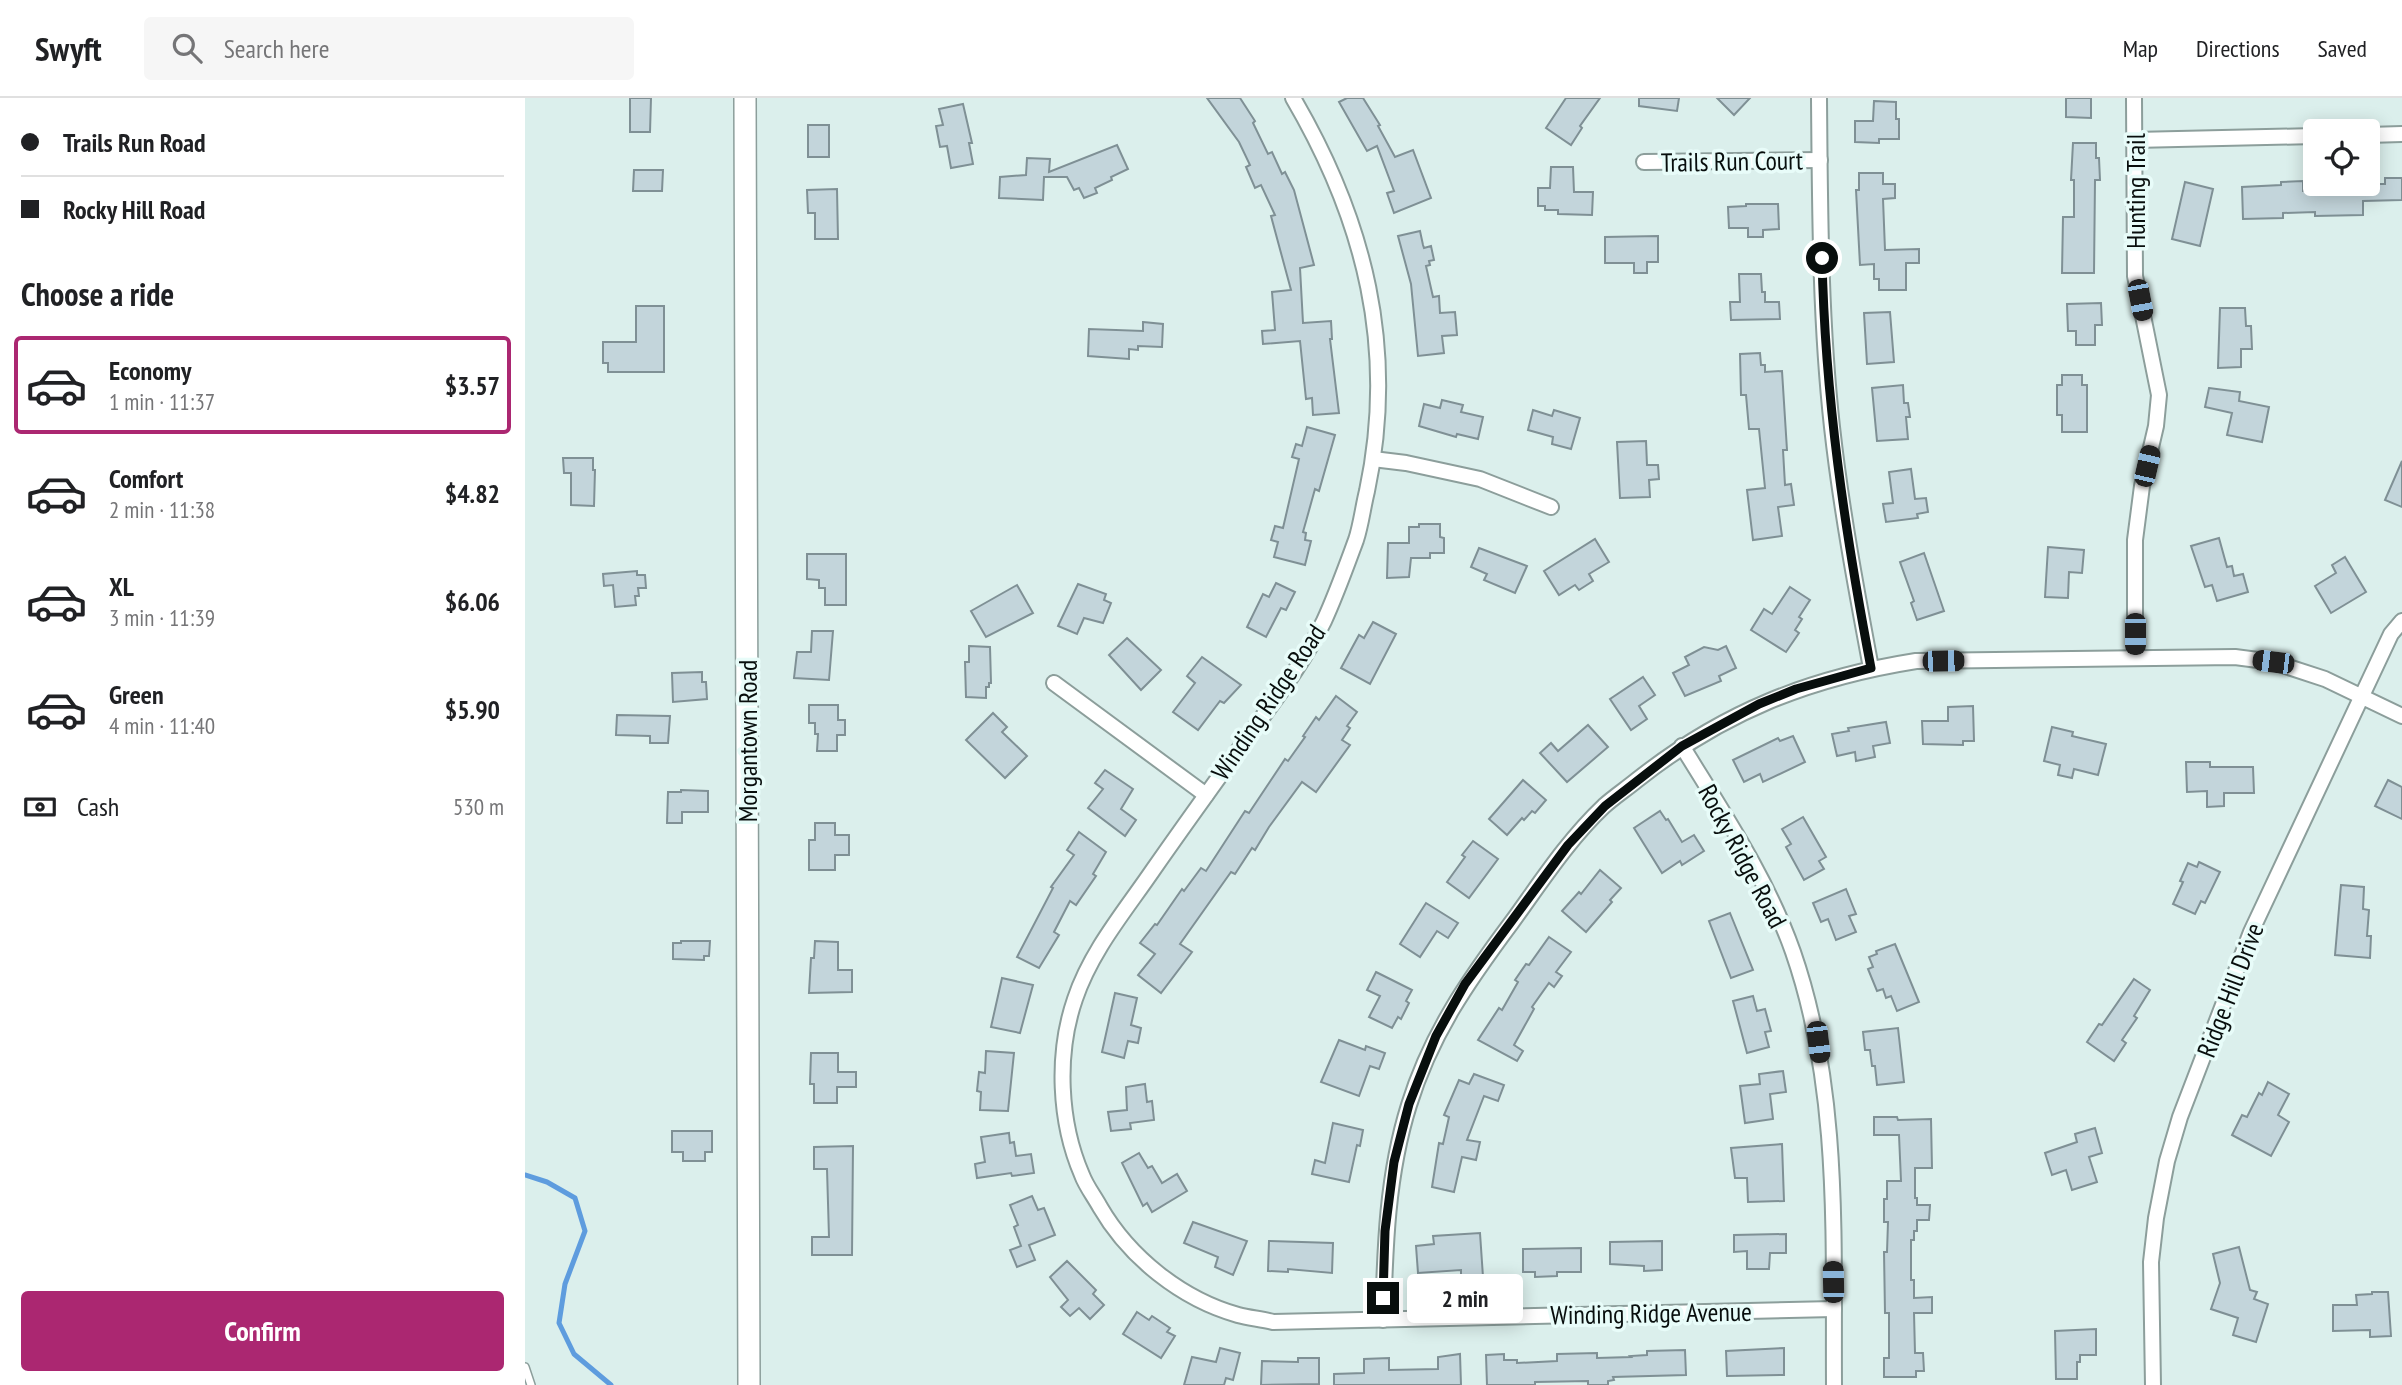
<!DOCTYPE html>
<meta charset="utf-8">
<style>
:root{--surface:#fff;--page:#f6f6f6;--text:#202124;--muted:#757577;--line:#e0e0e0;--accent:#ab2771}
body{margin:0;font-family:"PT Sans Narrow",sans-serif;background:var(--page);color:var(--text);height:100vh;display:flex;flex-direction:column;font-size:26px;white-space:nowrap}
*{box-sizing:border-box;margin:0}
p{font-size:23px;color:var(--muted)}
.icon{flex:none;width:38px;height:38px;fill:none;stroke:currentColor;stroke-width:2;stroke-linecap:round;stroke-linejoin:round}
.map{position:relative;flex:1;overflow:hidden}
.panel{display:flex;flex-direction:column;background:var(--surface);width:525px}
.panel>*{flex:none}
.top-card{display:grid;align-content:center;height:154px;padding:0 21px;background:var(--surface)}
.tools{position:absolute;left:1778px;top:21px;display:grid;gap:14px}
.tools a{display:grid;place-items:center;width:77px;height:77px;border-radius:7px;background:var(--surface);box-shadow:0 4px 18px #0003;font-size:35px}
.end{position:absolute;width:32px;height:32px;margin:-16px;border:9px solid #080e0d;background:#fff;box-shadow:0 0 0 4px #fff}
.from{border-radius:50%}
.bubble{position:absolute;height:49px;border-radius:7px;background:var(--surface);box-shadow:0 4px 18px #0003;font-size:23px;font-weight:700;line-height:49px;text-align:center}
.car{position:absolute;width:21px;height:42px;margin:-21px -10px;border-radius:9px;box-shadow:0 0 5px 2px #0007;background:linear-gradient(#222 24%,#8ab4d8 0 40%,#222 0 76%,#8ab4d8 0 86%,#222 0)}
.top-card b{display:flex;align-items:center;gap:24px;height:66px;font-size:26px}
.top-card b+b{border-top:2px solid var(--line)}
.top-card i{width:18px;height:18px;background:var(--text)}
ul{padding:0;list-style:none}
li{display:flex;align-items:center;gap:21px;height:98px;margin:0 14px 10px;padding:0 7px;border:4px solid transparent;border-radius:7px}
li div{flex:1}
li b{display:block;font-size:26px}
li em{font-style:normal;font-weight:700}
li.current{border-color:var(--accent)}
li>.icon{width:63px;height:63px;stroke-width:1.5}
h2{padding:0 21px;font-size:32px;line-height:84px}
.pay{display:flex;align-items:center;gap:18px;height:77px;padding:0 21px;font-size:26px}
.pay p{margin-inline-start:auto}
.button{display:flex;gap:14px;margin-top:auto;padding:14px 21px}
.button a{flex:1;height:80px;border-radius:7px;background:var(--accent);color:#fff;font-size:28px;font-weight:700;line-height:80px;text-align:center}
header{display:flex;align-items:center;gap:42px;box-sizing:border-box;height:98px;padding:0 35px;background:var(--surface);border-bottom:2px solid var(--line)}
header strong{font-size:33px}
nav{display:flex;gap:38px;margin-inline-start:auto;font-size:24px}
.search{width:490px;height:63px;background:var(--page);display:flex;align-items:center;gap:18px;box-sizing:border-box;padding:0 24px;border-radius:7px;color:var(--muted);font-size:26px}
main{display:flex;flex:1;min-height:0}
.map>svg:first-child{display:block}
</style>
<header>
<strong>Swyft</strong>
<div class="search"><svg class="icon" aria-label="search" viewBox="0 0 24 24"><circle cx="10" cy="10" r="6"/><path d="M15 15l6 6"/></svg>Search here</div>
<nav><a>Map</a><a>Directions</a><a>Saved</a></nav>
</header>
<main>
<section class="panel">
<div class="top-card">
<b><i class="from"></i>Trails Run Road</b>
<b><i></i>Rocky Hill Road</b>
</div>
<h2>Choose a ride</h2>
<ul>
<li class="current"><svg class="icon" aria-label="car" viewBox="0 0 24 24"><path d="M5 17H2v-5l4-1 3-4h7l3 4 3 1v5h-3M9 17h6M6 11h13"/><circle cx="7" cy="17" r="2"/><circle cx="17" cy="17" r="2"/></svg><div><b>Economy</b><p>1 min · 11:37</p></div><em>$3.57</em></li>
<li><svg class="icon" aria-label="car" viewBox="0 0 24 24"><path d="M5 17H2v-5l4-1 3-4h7l3 4 3 1v5h-3M9 17h6M6 11h13"/><circle cx="7" cy="17" r="2"/><circle cx="17" cy="17" r="2"/></svg><div><b>Comfort</b><p>2 min · 11:38</p></div><em>$4.82</em></li>
<li><svg class="icon" aria-label="car" viewBox="0 0 24 24"><path d="M5 17H2v-5l4-1 3-4h7l3 4 3 1v5h-3M9 17h6M6 11h13"/><circle cx="7" cy="17" r="2"/><circle cx="17" cy="17" r="2"/></svg><div><b>XL</b><p>3 min · 11:39</p></div><em>$6.06</em></li>
<li><svg class="icon" aria-label="car" viewBox="0 0 24 24"><path d="M5 17H2v-5l4-1 3-4h7l3 4 3 1v5h-3M9 17h6M6 11h13"/><circle cx="7" cy="17" r="2"/><circle cx="17" cy="17" r="2"/></svg><div><b>Green</b><p>4 min · 11:40</p></div><em>$5.90</em></li>
</ul>
<div class="pay"><svg class="icon" aria-label="cash" viewBox="0 0 24 24"><path d="M3 7h18v10H3z"/><circle cx="12" cy="12" r="2"/></svg>Cash<p>530 m</p></div>
<div class="button"><a>Confirm</a></div>
</section>
<div class="map">
<svg width="1877" height="1287" viewBox="0 0 1877 1287">
<rect width="100%" height="100%" fill="#dbefec"/>
<g fill="none" stroke-linecap="round" stroke-linejoin="round">
<path stroke="#5e9cde" stroke-width="5" d="M0,1077L22,1084L50,1100L60,1133L40,1186L34,1225L49,1256L86,1287"/>
</g>
<g fill="#c3d5db" stroke="#7f9095" stroke-width="2">
<path d="M105,0H126L125,34H105Z"/>
<path d="M682,0H715L730,23L728,25L743,56L747,54L757,76L760,74L769,92L789,167L775,170L778,225L806,223L807,241H805L814,315L788,317L787,300L781,301L775,243L738,246L737,233L750,232L747,194L766,192L746,118L750,117L736,87L730,90L721,69L725,67L714,44Z"/>
<path d="M822,0H838L855,27L853,28L870,59L888,52L906,100L869,115L862,95L869,93L852,48L842,53L814,4Z"/>
<path d="M1041,0H1075L1055,28L1057,30L1046,47L1021,30Z"/>
<path d="M1114,0H1154L1152,13L1114,8Z"/>
<path d="M1192,0H1225L1209,17Z"/>
<path d="M1541,0H1566V20L1541,19Z"/>
<path d="M1349,3L1371,4V21H1374V41H1354V45L1330,44V23H1348Z"/>
<path d="M438,6L447,45H444L448,66L426,70L422,48L415,49L411,28L418,27L414,11Z"/>
<rect x="283" y="27" width="21" height="32"/>
<path d="M1548,45H1571V60H1574L1575,82H1570L1569,175H1537L1538,119H1549V82H1546Z"/>
<path d="M592,47L603,71L586,79L587,82L570,90L572,95L559,100L554,90L549,92L542,79H519L518,102L474,100L475,79L501,77L502,60L525,61L524,74Z"/>
<path d="M1026,69H1048L1049,94H1068L1067,117L1033,116V112H1020V108H1013V90H1025Z"/>
<path d="M109,72H138L137,93H108Z"/>
<path d="M1334,75H1358V86H1370V100L1358,101L1360,152L1394,151V165H1381V192H1354V181H1349V166L1335,167L1331,92H1334Z"/>
<path d="M1860,80H1877V102L1838,103V117L1790,118V114L1758,115V120L1718,121L1717,89L1756,87V84L1778,83V93H1815V86H1860Z"/>
<path d="M1660,84L1688,91L1675,148L1647,141Z"/>
<path d="M312,91L313,141H290V115H283L282,92Z"/>
<path d="M1221,106H1253L1254,131L1238,132V139H1223V130H1204L1203,109L1221,108Z"/>
<path d="M895,133L898,147L899,150L906,148L909,162L904,163L905,167L901,168L908,199L914,198L915,215L930,214L932,237L917,238L919,255L893,258L886,186L873,138Z"/>
<path d="M1133,138V164H1122V175H1109V165H1080V139Z"/>
<path d="M1214,176H1236L1237,194H1240V204H1254L1255,221L1206,222L1205,204H1215Z"/>
<path d="M1576,205L1577,227H1570V247H1551V233H1543L1542,206Z"/>
<path d="M111,208H139V274H83V265H78V244H111Z"/>
<path d="M1695,210H1720L1721,228H1726L1727,251H1716V269L1693,270Z"/>
<path d="M1365,214L1369,264L1342,266L1339,215Z"/>
<path d="M618,224L638,226L637,249L613,248V252L604,251V261L563,258L564,231L618,233Z"/>
<path d="M1235,255L1236,267H1240V274L1257,273L1262,352H1258L1260,387L1266,386L1269,407L1253,409L1257,438L1228,442L1222,392L1240,390L1234,331H1224L1221,297H1216L1215,256Z"/>
<path d="M1537,277H1557V287H1562V334H1537V317H1532V287H1537Z"/>
<path d="M1378,287L1379,305H1383L1385,319H1381L1383,341L1352,343L1347,290Z"/>
<path d="M1684,290L1715,294L1714,303L1744,309L1737,344L1702,337L1707,315L1680,309Z"/>
<path d="M917,302L938,307L936,314L958,319L953,341L932,336L931,339L894,328L899,306L915,310Z"/>
<path d="M1008,312L1027,318L1029,312L1055,320L1046,351L1027,346L1028,339L1003,332Z"/>
<path d="M782,329L810,337L794,393L790,391L778,434L781,435L780,442L786,443L780,467L749,459L753,444L746,442L750,428L758,430L774,361L767,359L771,346L777,348Z"/>
<path d="M1121,343L1122,367H1133L1134,381L1124,382L1125,399L1095,400L1092,344Z"/>
<path d="M38,360H68V372H70L69,408L46,407V375H39Z"/>
<path d="M1877,363V409L1860,402Z"/>
<path d="M1386,371L1390,401L1401,400L1403,414L1392,416L1393,420L1361,424L1358,406L1368,405L1364,374Z"/>
<path d="M894,426H915V439L919,440V455H905V460H886L884,479L862,480L863,445H884V429H894Z"/>
<path d="M1694,440L1702,469L1707,468L1709,478L1718,476L1723,494L1692,503L1687,487L1680,489L1666,448Z"/>
<path d="M1070,441L1084,464L1064,476L1068,483L1054,492L1050,487L1034,497L1019,473Z"/>
<path d="M1523,449L1559,452L1557,475L1544,474L1543,500L1520,499Z"/>
<path d="M954,450L1002,468L990,495L959,482L962,476L946,469Z"/>
<path d="M1399,455L1419,513L1392,522L1386,505L1389,503L1375,464Z"/>
<path d="M282,456H321V507H300V490H294V482L282,481Z"/>
<path d="M1820,459L1841,494L1806,515L1790,488L1811,475L1807,467Z"/>
<path d="M112,473V477H120L121,490H113L114,498H110L111,507L90,509L88,487L79,488L78,476Z"/>
<path d="M751,485L770,494L761,512L756,510L741,539L722,529L738,496L744,499Z"/>
<path d="M553,486L581,496L579,502L586,505L578,525L559,520L552,536L533,528Z"/>
<path d="M492,487L508,515L461,539L446,513Z"/>
<path d="M1265,489L1285,502L1274,519L1277,521L1270,532L1274,535L1261,554L1226,532L1239,511L1247,516Z"/>
<path d="M848,524L871,536L845,586L816,570L834,537L839,540Z"/>
<path d="M287,533H308L304,582L269,580L272,554H286Z"/>
<path d="M602,540L636,572L616,592L584,557Z"/>
<path d="M444,548L465,549L466,585H464V589H461V600L441,599L440,564H444Z"/>
<path d="M1201,548L1211,570L1194,578L1196,583L1160,598L1148,575L1164,567L1160,559L1179,549L1193,552Z"/>
<path d="M677,559L716,587L699,605L695,603L673,632L648,614L670,585L662,578Z"/>
<path d="M177,574V584H181L182,601L148,604L147,575Z"/>
<path d="M1118,579L1130,597L1114,608L1122,621L1106,632L1085,601Z"/>
<path d="M811,598L832,614L822,628L825,630L817,642L825,647L791,694L777,684L744,729L730,752L727,750L710,776L706,774L655,846L667,854L636,895L613,877L630,856L615,845L630,826L632,827L657,791L659,793L676,770L681,773L720,713L724,715L760,661L763,663L780,639L778,638L791,619L794,622Z"/>
<path d="M284,607H313V622H320V637H312V653H292L293,636H290V625H284Z"/>
<path d="M1448,608L1449,643H1438V647L1398,646L1397,623H1423V609Z"/>
<path d="M468,615L482,629L477,634L502,658L480,680L441,642Z"/>
<path d="M92,617L145,618L143,645H125V638L91,637Z"/>
<path d="M1361,624L1365,645L1348,648L1350,659L1331,663L1330,654L1312,658L1307,636L1324,633L1323,630Z"/>
<path d="M1063,627L1083,649L1042,684L1015,655L1026,645L1033,653Z"/>
<path d="M1527,629L1548,634L1547,638L1581,646L1573,677L1549,671L1547,680L1533,677L1535,667L1519,663Z"/>
<path d="M1268,638L1280,664L1238,684L1235,676L1219,684L1208,662L1253,640L1255,643Z"/>
<path d="M1661,664H1685V669H1728L1729,695H1699V708L1682,709V693L1662,694Z"/>
<path d="M580,672L608,691L596,711L611,722L600,738L563,710L578,691L570,685Z"/>
<path d="M998,682L1021,702L1010,715L1007,713L999,722L997,720L982,737L964,721Z"/>
<path d="M1863,682L1877,689V721L1850,708Z"/>
<path d="M156,692L183,693V714H157V725H142L143,694H156Z"/>
<path d="M1135,713L1141,722L1143,721L1157,744L1169,737L1179,753L1157,767L1155,763L1137,775L1109,730Z"/>
<path d="M1278,719L1301,759L1294,763L1299,771L1279,782L1261,749L1266,746L1257,731Z"/>
<path d="M290,725H310V737H324V757H310V772H284V742H290Z"/>
<path d="M554,734L581,754L568,776L571,778L551,807L545,803L529,834L534,837L514,870L492,859L528,790L526,789L549,757L542,752Z"/>
<path d="M948,743L973,761L944,800L922,784L940,759L937,757Z"/>
<path d="M1674,764L1695,774L1680,805L1676,803L1670,816L1648,806L1658,784L1655,783L1663,765L1672,769Z"/>
<path d="M1075,772L1096,790L1085,802L1087,804L1061,834L1037,813L1054,794L1056,796Z"/>
<path d="M1816,787L1839,789L1838,811L1844,812L1842,838H1846L1845,860L1810,857Z"/>
<path d="M1321,791L1331,816L1324,818L1331,834L1311,842L1303,821L1296,824L1288,805Z"/>
<path d="M901,805L933,825L923,840L912,833L895,859L875,846Z"/>
<path d="M1205,815L1228,872L1206,880L1184,823Z"/>
<path d="M1024,839L1046,854L1031,874L1037,878L1029,889L1024,885L1007,909L1009,911L989,947L998,953L992,963L953,942L974,910L977,912L993,884L990,882L1001,866L1004,867Z"/>
<path d="M156,843H185L184,858H179V862L148,861V845H156Z"/>
<path d="M290,843L313,844V872H327V894L284,895L286,860H289Z"/>
<path d="M1370,846L1394,904L1372,913L1366,898L1361,900L1358,891L1352,893L1343,871L1348,869L1344,859L1352,856L1351,853Z"/>
<path d="M851,874L887,892L881,903L884,905L876,921L873,919L867,930L844,919L855,898L842,892Z"/>
<path d="M477,880L508,887L495,935L466,929Z"/>
<path d="M1609,881L1625,892L1609,918L1612,920L1597,942L1601,945L1589,963L1562,944L1574,926L1577,927Z"/>
<path d="M590,895L612,900L606,927L616,930L613,945L603,943L599,960L577,954Z"/>
<path d="M1228,898L1232,913L1240,911L1246,933L1240,934L1244,949L1222,955L1208,903Z"/>
<path d="M1373,930L1379,984L1352,987L1350,968H1347L1345,952H1340L1338,934Z"/>
<path d="M814,942L840,952L841,948L860,955L854,971L845,968L834,998L796,984Z"/>
<path d="M461,953L489,955L483,1013L455,1012L456,994L452,993L454,974L460,975Z"/>
<path d="M286,955H313V974H331V989H312V1005H289V986H285Z"/>
<path d="M1258,973L1261,994L1245,996L1248,1021L1220,1025L1215,988L1235,986L1234,976Z"/>
<path d="M949,976L979,987L973,1003L959,998L942,1042L955,1044L951,1062L937,1059L929,1094L907,1089L914,1045L918,1046L924,1019L919,1017L934,982L944,986Z"/>
<path d="M1743,984L1764,996L1753,1017L1764,1024L1746,1058L1707,1037L1717,1017L1722,1019L1734,995L1737,997Z"/>
<path d="M620,986L622,1004L627,1003L629,1022L605,1025L606,1031L586,1033L583,1014L602,1012L601,989Z"/>
<path d="M1349,1019H1372L1373,1022L1406,1021L1407,1070H1390V1100H1392V1107H1405L1404,1122H1392V1133H1389V1142H1386V1182H1389V1200L1407,1199V1215H1389L1390,1255H1398L1399,1273H1391V1279H1359V1260H1364V1215H1360L1359,1154H1362L1363,1124H1359V1101H1362V1083H1376L1374,1037H1349Z"/>
<path d="M808,1025L838,1032L835,1048L832,1047L824,1084L787,1076L790,1062L800,1065Z"/>
<path d="M1570,1030L1577,1055L1564,1059L1572,1084L1547,1092L1541,1072L1527,1077L1520,1055L1552,1044L1550,1036Z"/>
<path d="M147,1033H187V1054H180V1063H158V1054H147Z"/>
<path d="M484,1035L485,1045L489,1044L491,1058L506,1056L509,1075L487,1078L486,1075L452,1080L450,1066L460,1064L456,1039Z"/>
<path d="M1257,1046L1259,1103L1223,1104L1222,1080H1210L1206,1050Z"/>
<path d="M328,1048L327,1157H287V1139H304L302,1071H289V1049Z"/>
<path d="M614,1055L623,1070L627,1068L637,1085L652,1076L662,1093L627,1114L622,1105L618,1108L597,1065Z"/>
<path d="M507,1098L513,1112L519,1110L530,1137L504,1147L510,1162L492,1169L485,1152L496,1148L489,1129L493,1127L485,1107Z"/>
<path d="M668,1124L722,1143L708,1177L690,1169L693,1159L659,1145Z"/>
<path d="M955,1135L958,1179L936,1180V1172L893,1175L891,1148L909,1146L908,1138Z"/>
<path d="M1261,1136V1155H1245L1244,1171H1222V1153L1209,1154V1137Z"/>
<path d="M744,1143L808,1145L807,1175L763,1171V1174L743,1173Z"/>
<path d="M1137,1143V1172L1119,1173V1168L1085,1166V1144Z"/>
<path d="M1714,1149L1725,1192L1732,1194L1729,1201L1743,1206L1731,1244L1708,1237L1713,1220L1686,1211L1695,1185L1688,1156Z"/>
<path d="M1056,1150V1174H1032V1178L1010,1179V1174H998V1151Z"/>
<path d="M542,1163L571,1192L568,1196L579,1207L565,1221L554,1210L545,1218L536,1209L543,1202L525,1179Z"/>
<path d="M1847,1194H1863L1866,1238L1845,1239V1232L1808,1233V1207H1832L1831,1197L1847,1196Z"/>
<path d="M612,1214L624,1222L627,1218L645,1230L642,1234L650,1238L636,1260L598,1236Z"/>
<path d="M1571,1231V1257H1555V1264H1552V1281H1531L1530,1233Z"/>
<path d="M695,1250L715,1255L708,1282L701,1280L699,1287H659L667,1259L691,1264Z"/>
<path d="M1259,1250V1277L1202,1278L1201,1253Z"/>
<path d="M1160,1252L1161,1277L1088,1279L1089,1282L1083,1283V1287H1063V1283L1010,1284V1287H962L961,1257L979,1256V1262H992V1265L1032,1263V1256L1072,1255V1260L1106,1259L1105,1258L1122,1257V1253Z"/>
<path d="M935,1256L936,1287H809V1276L839,1275V1261L864,1260V1272L913,1271V1259Z"/>
<path d="M773,1260H794V1286L736,1287L737,1263L773,1264Z"/>
</g>
<g fill="none" stroke-linecap="round" stroke-linejoin="round">
<g stroke="#8c9e9b" stroke-width="10">
<path id="lane" d="M0,1269L6,1287"/>
</g>
<g stroke="#8c9e9b" stroke-width="18">
<g id="street">
<path d="M768,0C840,123 872,251 842,393C838,409 836,427 831,442C821,469 811,497 799,523C778,566 748,604 720,643C689,686 658,729 628,772C600,813 566,853 550,901C531,956 534,1024 557,1077C561,1088 569,1098 575,1109C604,1159 656,1201 713,1217C724,1220 737,1221 748,1224L1309,1211"/>
<path d="M1294,0C1295,110 1295,220 1307,329C1316,410 1331,490 1346,570"/>
<path d="M1609,0L1610,178L1634,297L1631,328L1617,388L1610,442V559"/>
<path d="M1843,37L1877,36"/>
<path d="M1609,42L1790,38"/>
<path d="M1119,64L1295,62"/>
<path d="M848,361L881,365L955,381L1026,409"/>
<path d="M529,585L681,697"/>
<path d="M1157,648C1198,715 1242,780 1268,854C1316,992 1308,1143 1309,1287"/>
<path d="M858,1222C860,1149 862,1077 884,1007C906,936 943,883 987,824C1016,784 1043,742 1079,708C1089,699 1101,691 1112,682C1198,614 1284,580 1391,563L1710,559L1748,564L1800,581L1877,618"/>
<path d="M1628,1287L1626,1164L1631,1120L1642,1063L1655,1019L1726,834L1866,536L1877,523"/>
</g>
</g>
<g stroke="#8c9e9b" stroke-width="24">
<path id="secondary" d="M220,0L224,1287"/>
</g>
<use href="#lane" stroke="#fff" stroke-width="7"/>
<use href="#street" stroke="#fff" stroke-width="14"/>
<use href="#secondary" stroke="#fff" stroke-width="21"/>
</g>
<g fill="none" stroke-linecap="round" stroke-linejoin="round">
<path stroke="#080e0d" stroke-width="9" d="M858,1200L860,1133L869,1064L884,1006L911,938L940,886L1043,747L1080,708L1157,648L1234,606L1271,591L1346,570C1320,434 1300,300 1297,160"/>
</g>
<g text-anchor="middle" dominant-baseline="central" stroke-width="7" stroke-linejoin="round" paint-order="stroke">
<g font-size="26" fill="#080e0d" stroke="#e8fcf9">
<text transform="translate(1207 63) rotate(-1)">Trails Run Court</text>
<text transform="translate(1610 93) rotate(-90)">Hunting Trail</text>
<text transform="translate(743 604) rotate(-56)">Winding Ridge Road</text>
<text transform="translate(222 643) rotate(-90)">Morgantown Road</text>
<text transform="translate(1218 758) rotate(62)">Rocky Ridge Road</text>
<text transform="translate(1705 892) rotate(-69)">Ridge Hill Drive</text>
<text transform="translate(1126 1215) rotate(-1)">Winding Ridge Avenue</text>
</g>
</g>
</svg>
<div class="tools">
<a><svg class="icon" aria-label="locate" viewBox="0 0 24 24"><circle cx="12" cy="12" r="6"/><path d="M12 2v4M12 18v4M2 12h4M18 12h4"/></svg></a>
</div>
<i class="end from" style="left:1297px;top:160px"></i>
<i class="end" style="left:858px;top:1200px"></i>
<div class="bubble" style="left:882px;top:1176px;width:116px">2 min</div>
<i class="car" style="left:1615px;top:202px;rotate:169deg"></i>
<i class="car" style="left:1622px;top:368px;rotate:13deg"></i>
<i class="car" style="left:1610px;top:536px;rotate:180deg"></i>
<i class="car" style="left:1418px;top:563px;rotate:89deg"></i>
<i class="car" style="left:1748px;top:564px;rotate:277deg"></i>
<i class="car" style="left:1293px;top:944px;rotate:173deg"></i>
<i class="car" style="left:1308px;top:1184px;rotate:359deg"></i>
</div>
</main>
